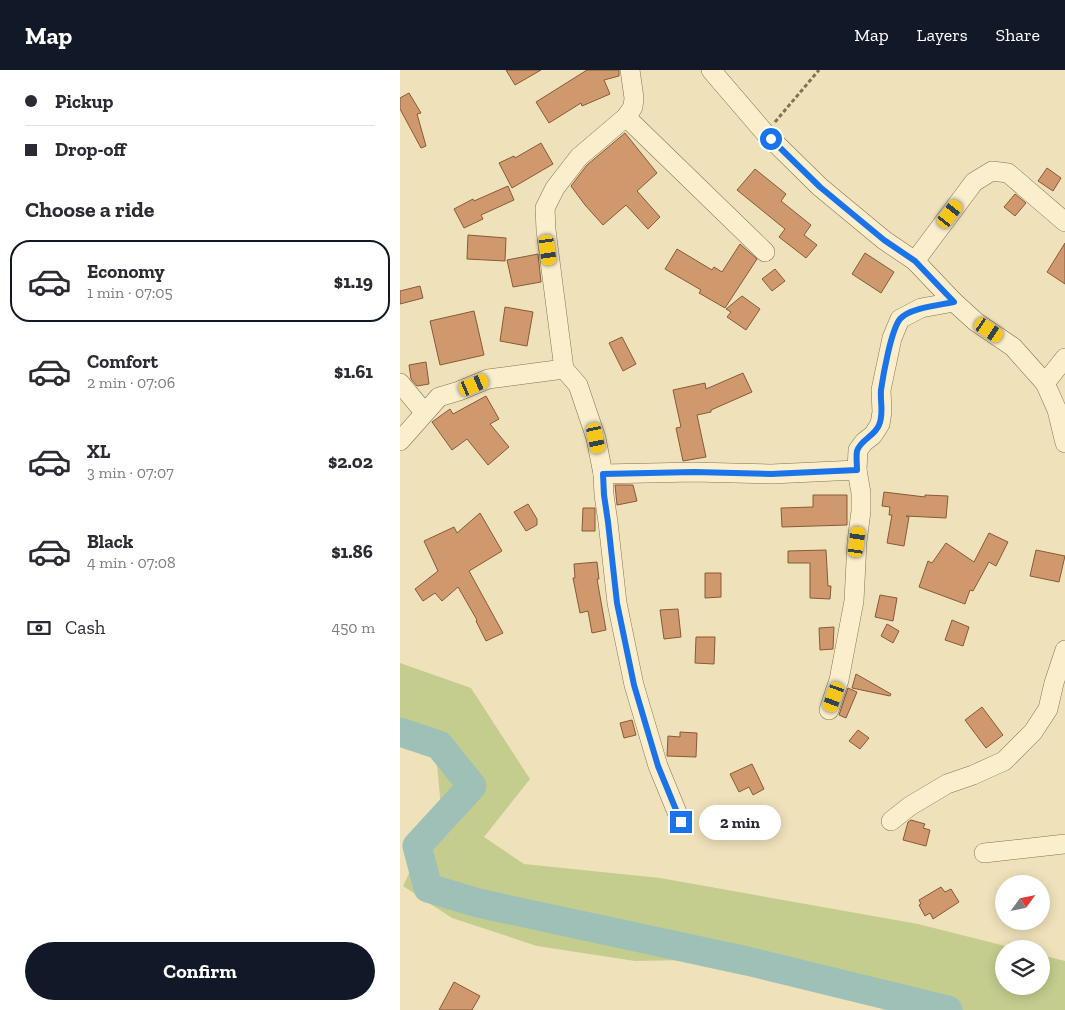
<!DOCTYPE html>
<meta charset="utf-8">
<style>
:root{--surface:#fff;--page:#f7f7f7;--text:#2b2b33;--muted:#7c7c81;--line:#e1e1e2;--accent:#111827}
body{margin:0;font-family:"Zilla Slab",serif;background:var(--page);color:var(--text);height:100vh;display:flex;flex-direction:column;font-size:19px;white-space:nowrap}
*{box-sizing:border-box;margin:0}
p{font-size:16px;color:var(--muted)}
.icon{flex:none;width:28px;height:28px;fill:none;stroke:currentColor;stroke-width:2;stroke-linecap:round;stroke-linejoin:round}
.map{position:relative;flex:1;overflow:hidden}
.sheet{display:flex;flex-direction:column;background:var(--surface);width:400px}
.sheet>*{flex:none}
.banner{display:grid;align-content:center;height:110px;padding:0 25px;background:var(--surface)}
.needle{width:32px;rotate:57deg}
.buttons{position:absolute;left:595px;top:805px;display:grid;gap:10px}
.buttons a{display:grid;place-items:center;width:55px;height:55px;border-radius:50%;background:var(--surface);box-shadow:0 2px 12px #0003;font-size:25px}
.end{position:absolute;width:22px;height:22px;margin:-11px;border:6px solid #1a73e8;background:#fff;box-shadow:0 0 0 2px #fff}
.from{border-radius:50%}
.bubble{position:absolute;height:35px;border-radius:18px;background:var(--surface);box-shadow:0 2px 12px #0003;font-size:16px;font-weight:700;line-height:35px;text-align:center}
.car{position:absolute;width:15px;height:30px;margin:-15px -8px;border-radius:6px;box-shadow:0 0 4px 1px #0007;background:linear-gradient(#f5c518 24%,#345 0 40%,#f5c518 0 76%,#345 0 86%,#f5c518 0)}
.banner b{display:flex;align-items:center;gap:18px;height:48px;font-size:19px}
.banner b+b{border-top:1px solid var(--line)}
.banner i{width:12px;height:12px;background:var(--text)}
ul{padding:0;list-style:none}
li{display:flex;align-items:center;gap:15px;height:82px;margin:0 10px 8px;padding:0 15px;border:2px solid transparent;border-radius:20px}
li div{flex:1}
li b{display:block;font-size:19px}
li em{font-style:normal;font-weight:700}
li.active{border-color:var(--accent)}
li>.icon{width:45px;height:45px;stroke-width:1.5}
h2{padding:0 25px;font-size:22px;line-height:60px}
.pay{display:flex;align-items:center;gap:12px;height:55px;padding:0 25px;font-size:19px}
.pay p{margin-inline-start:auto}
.button{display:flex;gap:10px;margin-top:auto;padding:10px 25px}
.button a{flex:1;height:58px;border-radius:30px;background:var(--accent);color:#fff;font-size:20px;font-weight:700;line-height:58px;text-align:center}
header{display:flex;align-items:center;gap:30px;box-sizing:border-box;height:70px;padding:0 25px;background:var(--accent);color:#fff}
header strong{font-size:24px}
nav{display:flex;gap:28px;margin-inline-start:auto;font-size:18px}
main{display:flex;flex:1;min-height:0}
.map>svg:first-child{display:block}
</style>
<header>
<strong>Map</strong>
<nav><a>Map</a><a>Layers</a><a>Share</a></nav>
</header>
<main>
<section class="sheet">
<div class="banner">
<b><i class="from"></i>Pickup</b>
<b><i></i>Drop-off</b>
</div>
<h2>Choose a ride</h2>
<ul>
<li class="active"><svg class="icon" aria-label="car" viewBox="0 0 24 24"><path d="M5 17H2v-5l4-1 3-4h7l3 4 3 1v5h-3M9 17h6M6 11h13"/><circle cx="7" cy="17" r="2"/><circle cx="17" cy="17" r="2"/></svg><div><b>Economy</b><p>1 min · 07:05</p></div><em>$1.19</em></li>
<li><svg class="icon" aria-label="car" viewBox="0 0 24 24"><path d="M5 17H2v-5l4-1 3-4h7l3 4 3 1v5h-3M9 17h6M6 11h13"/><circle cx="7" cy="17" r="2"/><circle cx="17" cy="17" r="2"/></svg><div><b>Comfort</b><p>2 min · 07:06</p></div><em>$1.61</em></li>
<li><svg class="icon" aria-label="car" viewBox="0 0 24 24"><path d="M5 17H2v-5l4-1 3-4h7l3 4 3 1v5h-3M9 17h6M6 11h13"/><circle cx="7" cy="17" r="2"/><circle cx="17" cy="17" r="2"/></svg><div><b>XL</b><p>3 min · 07:07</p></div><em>$2.02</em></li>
<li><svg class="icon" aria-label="car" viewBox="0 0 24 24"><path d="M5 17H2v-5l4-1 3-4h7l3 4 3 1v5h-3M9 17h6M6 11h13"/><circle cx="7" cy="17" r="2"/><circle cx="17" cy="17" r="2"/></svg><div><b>Black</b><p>4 min · 07:08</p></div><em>$1.86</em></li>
</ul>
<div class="pay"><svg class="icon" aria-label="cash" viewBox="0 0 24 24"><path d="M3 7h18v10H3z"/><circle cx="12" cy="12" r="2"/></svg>Cash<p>450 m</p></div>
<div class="button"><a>Confirm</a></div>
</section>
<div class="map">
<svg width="665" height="940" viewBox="0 0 665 940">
<rect width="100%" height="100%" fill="#efe1ba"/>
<path fill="#c4cd8e" d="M0,593L71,618L130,709L84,767L124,794L260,808L518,854L617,879H604V916H641V885L665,891V940H539L527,935L342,889L235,891L137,876L52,848L3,816L41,738L35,672L0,665Z"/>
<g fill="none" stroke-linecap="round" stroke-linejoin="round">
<path stroke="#9ec0b7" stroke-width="29" d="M0,662L39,675L72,716L17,776L28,818L78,833L347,891L548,940"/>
</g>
<g fill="#d0996d" stroke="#875a38">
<path d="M106,0H141L115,15Z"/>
<path d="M187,0H219V6L204,10L210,24L182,36L181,33L149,53L136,32Z"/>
<path d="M9,23L21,43L17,44L26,76L21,78L0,39V28Z"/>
<path d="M225,63L257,103L237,121L260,147L248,159L226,135L203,155L185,135L171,116L187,95Z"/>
<path d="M141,73L153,94L112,118L99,93L114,86L115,88Z"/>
<path d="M647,98L661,108L653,121L638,111Z"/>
<path d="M355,99L386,124L381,131L411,155L404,165L417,175L406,188L379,167L385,159L337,120Z"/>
<path d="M108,116L114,130L81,145L83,149L64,158L54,139L73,129L74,131Z"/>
<path d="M615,124L626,133L615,146L604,137Z"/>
<path d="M68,165L106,168L105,191L67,189Z"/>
<path d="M665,173V214L647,202Z"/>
<path d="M340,174L357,189L325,238L299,223L301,220L265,199L277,179L312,200L314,197L322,202Z"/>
<path d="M465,183L494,202L481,223L452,204Z"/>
<path d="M138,184L141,212L113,217L107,190Z"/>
<path d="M375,199L385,211L372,221L362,209Z"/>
<path d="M20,216L23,228L0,234V221Z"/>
<path d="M342,226L360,239L346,260L327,247L331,242L326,239Z"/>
<path d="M105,237L133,242L127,276L100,271Z"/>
<path d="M74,241L84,285L40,295L30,251Z"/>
<path d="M222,267L236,294L223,301L209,273Z"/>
<path d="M26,292L29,314L17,316L11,309L9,295Z"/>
<path d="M343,303L352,322L311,340V342L297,345L306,387L283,391L276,358L281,357L273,320L305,313L306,319Z"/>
<path d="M86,326L99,349L90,354L109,377L88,395L67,369L52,380L32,352L50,339L53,344Z"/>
<path d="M215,415H233L237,431L217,435Z"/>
<path d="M484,422L525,427V425L548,426L546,448L506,446L509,447L504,476L487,473L492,445H489L490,437L482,436Z"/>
<path d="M413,425H447V455L382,457L381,438L413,437Z"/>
<path d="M128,434L137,449V455L126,461L114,442Z"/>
<path d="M183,438H195V461H182Z"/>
<path d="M80,443L102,481L69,501L103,563L86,571L76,551L77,550L58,517L42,531L35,523L23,531L15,519L38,501L24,471L54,457L57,463Z"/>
<path d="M589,463L608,472L596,496L589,492L573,521L570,520L565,534L519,517L528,491L532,493L546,473L574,492Z"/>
<path d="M426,480L428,516H431L430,529L410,528V493H388V481Z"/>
<path d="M636,480L665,486L659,512L630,506Z"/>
<path d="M197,492L199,509H197L206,560L192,563L188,541L180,543L173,508H175L174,494Z"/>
<path d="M305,503H321V527L305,528Z"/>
<path d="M480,525L497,528L493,551L475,547Z"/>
<path d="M278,539L281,567L264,569L260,540Z"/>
<path d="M552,550L569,557L563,576L545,570Z"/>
<path d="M487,554L499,561L493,573L481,566Z"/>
<path d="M434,557L433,579L420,580L419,558Z"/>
<path d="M296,567H315L314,594L295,593Z"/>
<path d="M456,604L491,624L490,626L452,618Z"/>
<path d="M448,618L457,622L446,648L439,645Z"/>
<path d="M582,637L603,665L586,678L565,650Z"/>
<path d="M232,650L236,665L224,668L220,653Z"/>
<path d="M458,660L469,668L460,679L449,671Z"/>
<path d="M280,662L297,663L296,687L267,686L268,666L280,667Z"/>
<path d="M352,694L364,719L353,725L349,717L339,722L330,704Z"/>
<path d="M511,750L525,754L523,758L530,760L526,776L503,770L508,752Z"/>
<path d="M541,817L545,822L551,819L559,832L533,849L530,843L525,846L519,835L521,834L519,830Z"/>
<path d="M54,912L80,926L72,940H39Z"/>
</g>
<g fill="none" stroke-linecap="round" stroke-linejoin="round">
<g stroke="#867054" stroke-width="20">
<g id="street">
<path d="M230,0L234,28L233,37L226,47L179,87L155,118L145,138L146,160L164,299L178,315L196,368L203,404L204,425L208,452L217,533L234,615L258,696L281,752"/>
<path d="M311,0L365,63L420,117L484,170L515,191L554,232L576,252L613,277L645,313L657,340L665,373"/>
<path d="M226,47L365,182"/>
<path d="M515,191L574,112L592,101L608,103L665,152"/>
<path d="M0,313L24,342"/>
<path d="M645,313L665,288"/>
<path d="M0,371L39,327L59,321L88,309L164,299"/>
<path d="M203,404L294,402L371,404L457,400"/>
<path d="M429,640L439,610L454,531L457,472L461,441V423L457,400L458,380L464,372L473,365L480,354L482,342L481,320L492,268L500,249L521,238L554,232"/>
<path d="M491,751L510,736L547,714L573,705L604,691L633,662L648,639L654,613L665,580"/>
<path d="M584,783L665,774"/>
</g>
</g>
<path stroke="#867054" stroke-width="3" stroke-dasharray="4 2.5" stroke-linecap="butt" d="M375,52L419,0"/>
<use href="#street" stroke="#faeecd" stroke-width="19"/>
</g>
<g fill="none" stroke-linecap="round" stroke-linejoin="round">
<path stroke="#1a73e8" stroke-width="6" d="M281,752L258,696L234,615L217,533L208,452L204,425L203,404L294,402L371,404L457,400C457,394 456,387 457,381C460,370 475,366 479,355C484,344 480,332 481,320C483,306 491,260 500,249C509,238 540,235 554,232L515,191L484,170L420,117L371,69"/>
</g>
</svg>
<div class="buttons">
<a><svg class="needle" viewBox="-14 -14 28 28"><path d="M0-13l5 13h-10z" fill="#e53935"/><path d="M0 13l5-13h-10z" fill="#7c7c81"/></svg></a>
<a><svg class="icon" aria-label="layers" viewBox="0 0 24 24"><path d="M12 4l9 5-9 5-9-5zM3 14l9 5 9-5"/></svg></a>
</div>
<i class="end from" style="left:371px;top:69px"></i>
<i class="end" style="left:281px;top:752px"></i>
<div class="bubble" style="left:299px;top:735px;width:82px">2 min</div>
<i class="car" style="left:550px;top:144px;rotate:37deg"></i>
<i class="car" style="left:148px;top:180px;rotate:172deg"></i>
<i class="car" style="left:589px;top:260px;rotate:124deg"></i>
<i class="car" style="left:74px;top:315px;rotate:67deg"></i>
<i class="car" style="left:196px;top:368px;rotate:168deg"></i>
<i class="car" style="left:457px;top:472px;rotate:8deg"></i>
<i class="car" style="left:434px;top:627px;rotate:200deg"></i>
</div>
</main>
